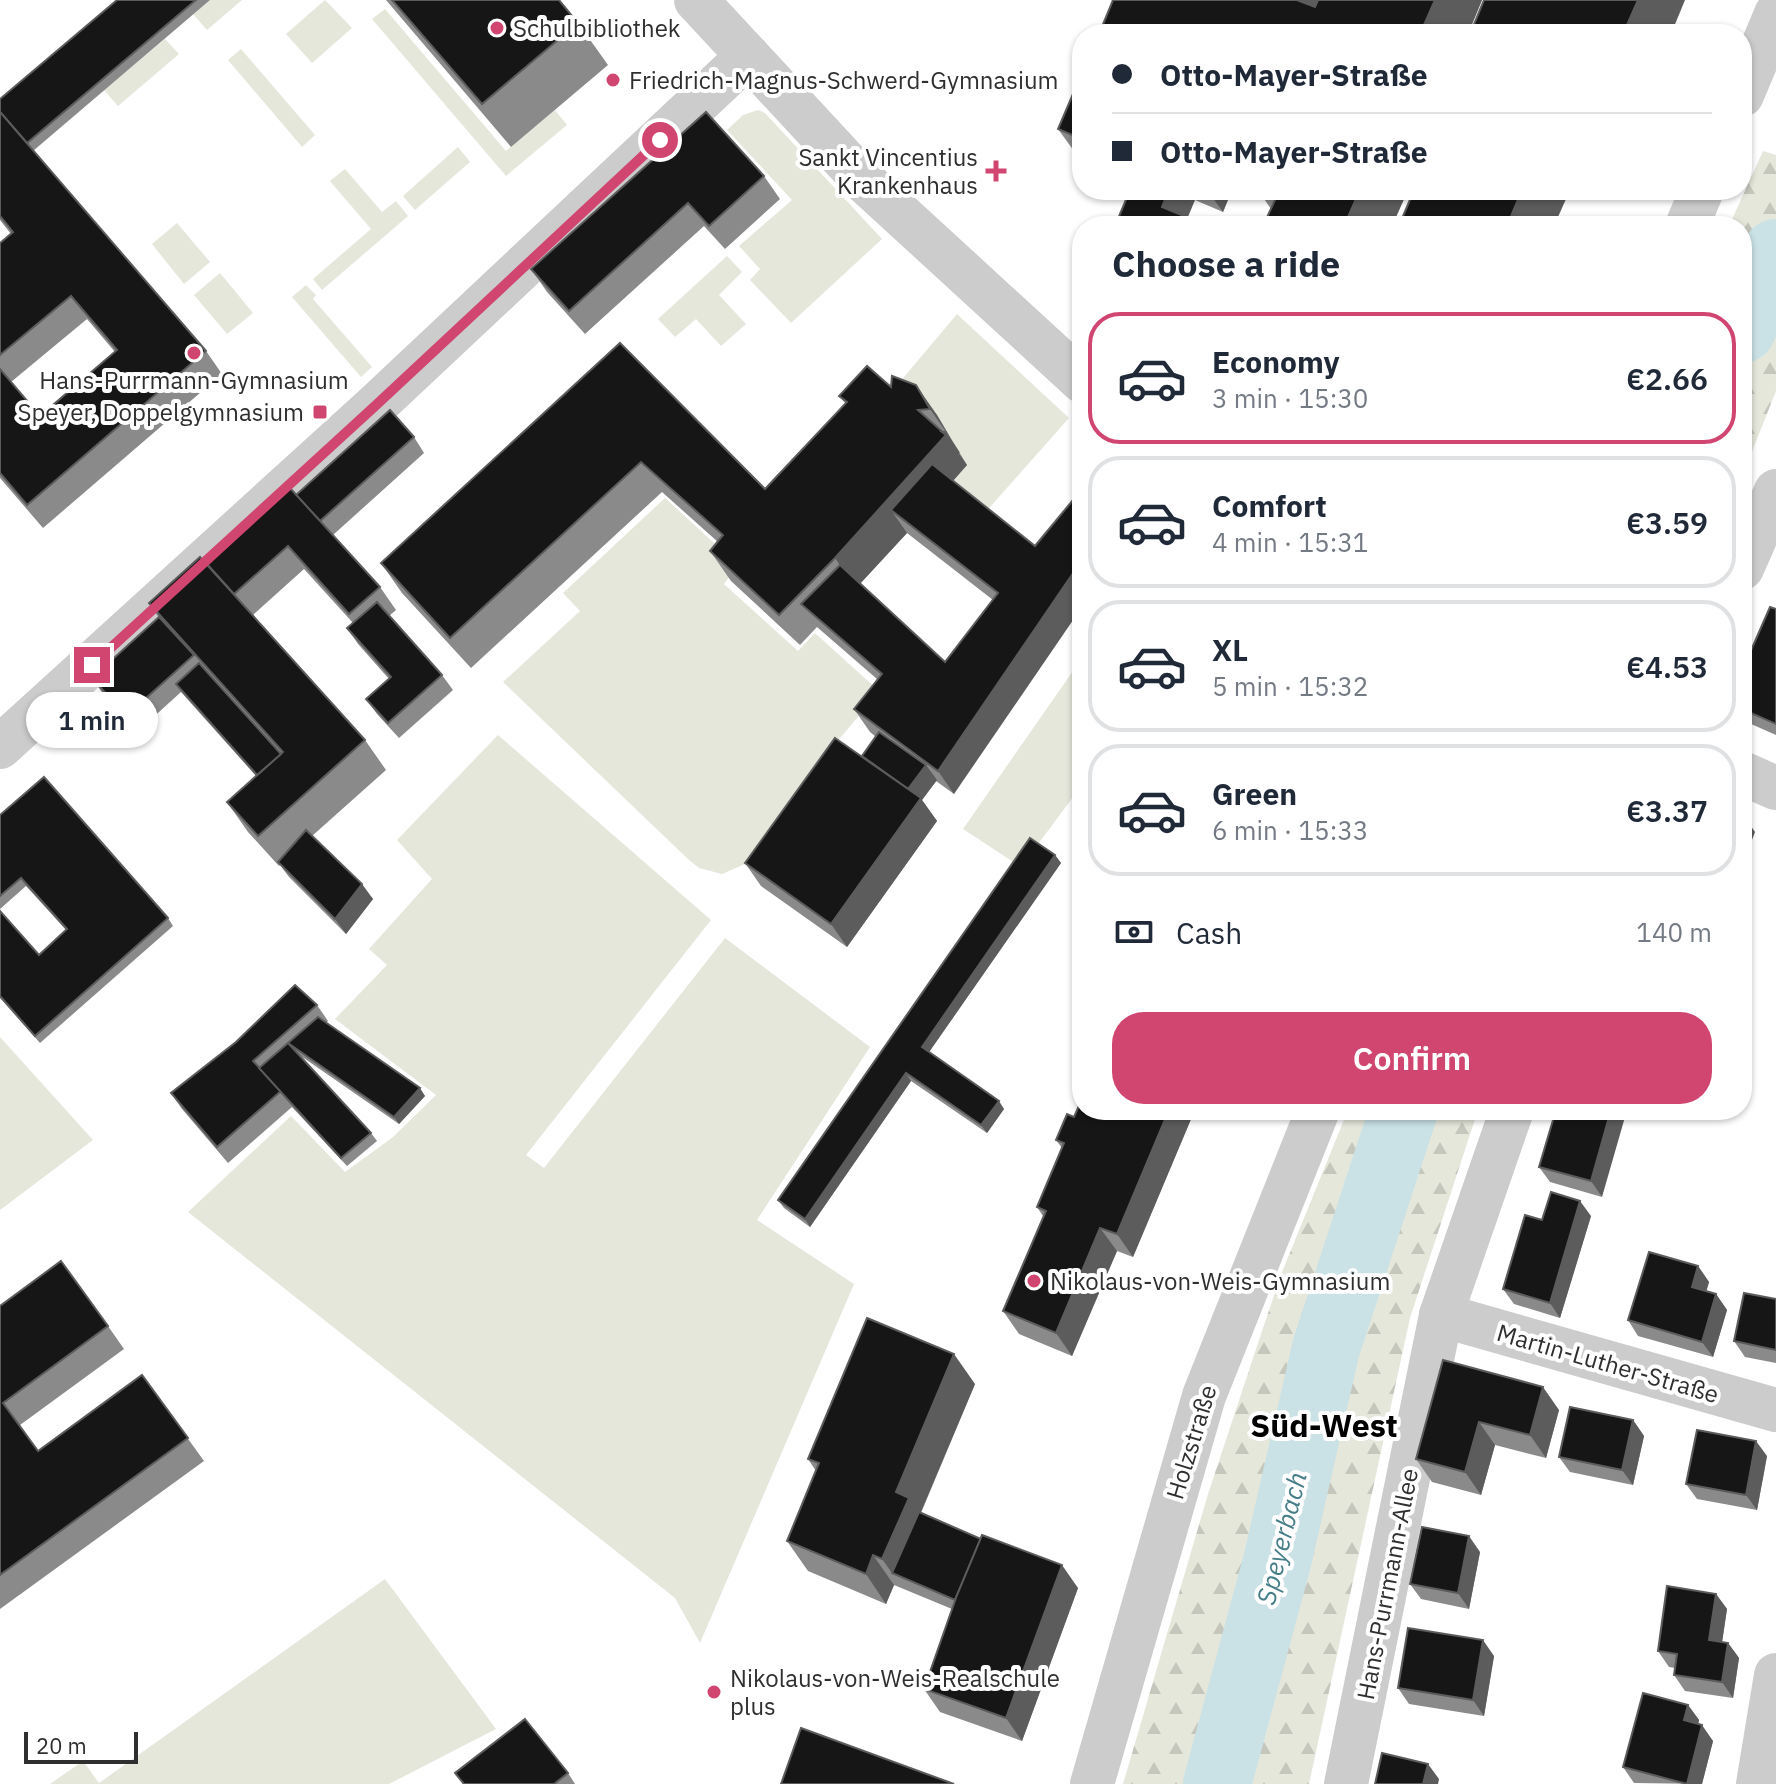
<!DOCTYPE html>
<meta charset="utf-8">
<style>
:root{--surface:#fff;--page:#f2f2f3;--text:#1f2937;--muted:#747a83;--line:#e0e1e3;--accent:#d14671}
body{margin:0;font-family:"IBM Plex Sans",sans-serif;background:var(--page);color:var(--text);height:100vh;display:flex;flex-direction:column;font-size:30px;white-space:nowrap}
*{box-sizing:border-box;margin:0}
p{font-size:26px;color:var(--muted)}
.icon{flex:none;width:44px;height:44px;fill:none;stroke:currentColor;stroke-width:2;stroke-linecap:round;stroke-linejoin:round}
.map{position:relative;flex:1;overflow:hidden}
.details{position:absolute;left:1072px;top:216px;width:680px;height:904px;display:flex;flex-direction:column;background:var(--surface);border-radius:32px;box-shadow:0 2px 6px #0004}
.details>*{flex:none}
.top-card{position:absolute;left:1072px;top:24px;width:680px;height:176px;border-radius:32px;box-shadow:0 2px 6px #0004;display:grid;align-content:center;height:176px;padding:0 40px;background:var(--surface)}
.scale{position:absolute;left:24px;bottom:20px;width:114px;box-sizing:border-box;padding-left:8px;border:4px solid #2f2f2f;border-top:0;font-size:22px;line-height:28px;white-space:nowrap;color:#2f2f2f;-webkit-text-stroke:6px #fff;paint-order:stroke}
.end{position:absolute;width:36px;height:36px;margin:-18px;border:10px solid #d14671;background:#fff;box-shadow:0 0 0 4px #fff}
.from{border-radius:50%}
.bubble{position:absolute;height:56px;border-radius:28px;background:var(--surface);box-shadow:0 2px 6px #0004;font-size:26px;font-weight:600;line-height:56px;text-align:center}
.top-card b{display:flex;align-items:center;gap:28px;height:76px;font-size:30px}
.top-card b+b{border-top:2px solid var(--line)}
.top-card i{width:20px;height:20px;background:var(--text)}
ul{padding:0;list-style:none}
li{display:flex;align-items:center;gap:24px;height:132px;margin:0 16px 12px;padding:0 24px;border:4px solid var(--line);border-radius:32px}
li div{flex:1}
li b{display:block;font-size:30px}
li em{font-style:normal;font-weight:600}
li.active{border-color:var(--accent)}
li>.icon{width:72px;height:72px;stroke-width:1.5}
h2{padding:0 40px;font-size:36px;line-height:96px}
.pay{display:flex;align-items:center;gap:20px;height:88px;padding:0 40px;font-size:30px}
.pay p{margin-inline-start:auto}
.primary-button{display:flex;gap:16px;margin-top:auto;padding:16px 40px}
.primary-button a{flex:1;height:92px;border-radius:32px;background:var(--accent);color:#fff;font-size:32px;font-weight:600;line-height:92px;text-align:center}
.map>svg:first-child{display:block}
</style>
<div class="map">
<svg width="1776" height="1784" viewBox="0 0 1776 1784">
<defs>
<pattern id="forest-firs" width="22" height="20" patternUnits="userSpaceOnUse" patternTransform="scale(2)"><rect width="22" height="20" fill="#e5e7db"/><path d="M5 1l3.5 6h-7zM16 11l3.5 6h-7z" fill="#c5c6bc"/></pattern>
</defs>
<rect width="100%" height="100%" fill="#fff"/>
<g fill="#e5e7db">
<path d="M210,0H242L207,30L193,14Z"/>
<path d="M325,0L352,28L312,63L286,34Z"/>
<path d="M385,9L506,151L555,110L567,125L506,176L372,19Z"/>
<path d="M165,39L179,54L118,106L104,90Z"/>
<path d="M241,49L315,135L302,147L228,60Z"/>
<path d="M758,110L765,113L882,239L791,323L750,280L760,269L739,246L792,200L727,130L743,115Z"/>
<path d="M458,147L470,162L415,210L403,196Z"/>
<path d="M345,169L382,212L396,201L408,216L322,290L313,279L371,229L330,181Z"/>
<path d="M177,223L210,262L184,284L152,244Z"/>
<path d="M727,256L742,272L719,295L746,324L721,346L696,319L675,337L658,319Z"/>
<path d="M220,273L253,313L227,334L194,295Z"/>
<path d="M306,285L316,295L313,299L372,367L361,377L292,297Z"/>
<path d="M957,314L1069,418L983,515L948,487L967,465L937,415L888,396Z"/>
<path d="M665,498L738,565L724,584L798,651L815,633L879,691L819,764L745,864L722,874L699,868L689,860L503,682L580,611L563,593Z"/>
<path d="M1082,658V785L1021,867L963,829Z"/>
<path d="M498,735L711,920L526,1155L544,1168L725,938L870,1047L757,1220L854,1284L700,1643L675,1598L188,1212L291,1116L345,1172L393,1137L436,1095L335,1019L387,965L369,949L432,879L397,840Z"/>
<path d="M0,1037L93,1140L0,1210Z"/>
<path d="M385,1579L496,1729L389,1784H50L83,1761L99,1783Z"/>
</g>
<g fill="url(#forest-firs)">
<path d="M1763,151L1776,155V391L1742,477V226H1729Z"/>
<path d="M1348,1110H1478L1410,1318L1309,1784H1123L1208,1494L1280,1277Z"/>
</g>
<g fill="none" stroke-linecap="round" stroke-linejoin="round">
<g stroke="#cae2e6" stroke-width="68">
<path d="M1742,329L1776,253"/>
<path d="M1217,1784L1277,1562L1326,1348L1404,1110"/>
</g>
<g stroke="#ccc" stroke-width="44">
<path d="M696,0L863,180L1082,381"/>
<path d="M1742,95L1776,14"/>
<path d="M1687,226L1702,190"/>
<path d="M1742,568L1776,491"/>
<path d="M0,747L374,407L748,56"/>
<path d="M1742,773L1776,788"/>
<path d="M1441,1315L1776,1410"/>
<path d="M1092,1784L1204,1396L1318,1110"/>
<path d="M1346,1784L1441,1315L1512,1110"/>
<path d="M1758,1784L1776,1675"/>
</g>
</g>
<g fill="#8a8a8a" fill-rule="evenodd">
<path d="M117,0H210L33,151L206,351L222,374L43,528L0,478V243L11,234L0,220V99ZM87,319L115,352L40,416L11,382Z"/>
<path d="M386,0H559L578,23L608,65L511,147Z"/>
<path d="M1113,0H1482L1468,34H1099Z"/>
<path d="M1082,73V162L1058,129Z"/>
<path d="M706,112L764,176L780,199L725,249L704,226L585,334L547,292L531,269Z"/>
<path d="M1130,190H1232L1223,212L1195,200L1115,226Z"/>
<path d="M1238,190H1258L1255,198Z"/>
<path d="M1258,190H1408L1392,226L1271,209Z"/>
<path d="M620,343L765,489L846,404L839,396L891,387L892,376L937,415L967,465L953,481L1035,546L954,794L936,781L922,800L937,821L847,947L761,886L745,863L862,756L876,737L870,732L854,709L877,679L817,627L800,645L731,581L710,551L718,542L662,492L471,668L402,593L381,563ZM907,533L993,600L945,662L860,584Z"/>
<path d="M414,437L424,453L333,535L380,587L396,610L389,616L442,675L453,690L399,738L377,714L366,699L389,679L358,644L347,628L353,623L304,569L253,615L365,740L386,770L312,836L373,899L346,934L289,877L280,865L279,866L248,832L227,802L256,776L181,692L137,732L103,694L92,678L159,618L149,603L206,563L296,495Z"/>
<path d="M1776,609V735L1742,720V671Z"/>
<path d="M0,815L168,918L173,926L40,1043L0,998V911L39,955L66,930L26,886L0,909Z"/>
<path d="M1055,855L1061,863L929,1052L1004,1109L987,1133L911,1081L810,1227L784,1208L778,1200Z"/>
<path d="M317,1005L328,1021L326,1023L425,1096L399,1124L298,1054L371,1133L377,1141L347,1166L291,1106L292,1107L228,1163L182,1109L171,1093Z"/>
<path d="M1556,1110L1602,1197L1550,1182L1539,1167Z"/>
<path d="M1194,1112L1133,1257L1117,1251L1072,1356L1019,1334L1003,1311L1043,1216L1037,1207L1062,1148L1056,1140L1074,1117Z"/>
<path d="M1591,1216L1560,1318L1514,1304L1503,1289L1542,1220Z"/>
<path d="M1698,1266L1709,1282L1706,1291L1716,1294L1727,1310L1713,1357L1638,1336L1628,1320Z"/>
<path d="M1776,1299V1363L1745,1357L1734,1341Z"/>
<path d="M0,1306L108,1326L124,1349L20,1425L38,1451L142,1375L204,1461L0,1609Z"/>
<path d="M1443,1360L1559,1410L1546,1458L1495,1445L1481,1495L1432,1482L1416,1459Z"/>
<path d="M975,1384L921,1513L1078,1588L1022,1741L940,1712L924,1689L952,1609L894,1585L886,1604L808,1571L787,1541L816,1471L808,1459Z"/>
<path d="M1633,1420L1644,1436L1633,1485L1570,1472L1559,1457Z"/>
<path d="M1767,1456L1757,1510L1697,1499L1686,1484Z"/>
<path d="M1480,1552L1469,1609L1421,1599L1410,1584Z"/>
<path d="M1716,1594L1727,1609L1722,1642L1728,1643L1739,1658L1733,1698L1685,1691L1674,1675L1675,1668L1669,1667L1658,1651Z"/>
<path d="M1494,1656L1484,1716L1409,1704L1398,1688Z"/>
<path d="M1688,1705L1699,1720L1698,1724L1713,1741L1702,1784L1634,1783L1623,1767Z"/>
<path d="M455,1773H568L575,1784H463Z"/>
</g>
<g fill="#5c5c5c">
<path d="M1293,0H1338L1324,34Z"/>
<path d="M1435,0H1482L1468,34H1420Z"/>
<path d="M1638,0H1685L1671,34H1623Z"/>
<path d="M1152,190H1188L1195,200L1185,224L1176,226Z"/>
<path d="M1207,190H1232L1223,212Z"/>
<path d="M1250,190H1258L1255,198Z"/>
<path d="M1360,190H1408L1392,226H1344Z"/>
<path d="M1522,190H1570L1554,226H1507Z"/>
<path d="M916,385L937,415L951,439L930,409Z"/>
<path d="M946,435L967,465L912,527L891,510L907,533L856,588L835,558Z"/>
<path d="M1082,560V607L954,794L938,771Z"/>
<path d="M926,765L937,780L922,800L937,821L847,947L831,924L906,792Z"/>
<path d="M1744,816L1755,832L1742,866V821Z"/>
<path d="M1055,855L1061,863L927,1055L922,1047Z"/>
<path d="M362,884L373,899L346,934L335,919Z"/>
<path d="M906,1073L911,1081L810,1227L805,1219Z"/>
<path d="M420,1088L425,1096L399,1124L394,1117Z"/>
<path d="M999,1101L1004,1109L987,1133L981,1125Z"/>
<path d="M1169,1110H1192L1194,1112L1133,1257L1117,1234Z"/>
<path d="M1611,1110H1627L1602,1197L1591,1181Z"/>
<path d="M1580,1201L1591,1216L1560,1318L1550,1303Z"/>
<path d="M1100,1228L1117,1251L1072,1356L1056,1333Z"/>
<path d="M1698,1266L1709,1282L1703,1303L1692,1287Z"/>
<path d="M1716,1294L1727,1310L1713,1357L1702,1342Z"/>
<path d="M954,1354L975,1384L920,1514L892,1573L882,1559L896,1492Z"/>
<path d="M1543,1387L1559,1410L1546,1458L1530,1435Z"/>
<path d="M1633,1420L1644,1436L1633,1485L1622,1470Z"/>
<path d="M1479,1422L1495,1445L1481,1495L1465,1472Z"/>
<path d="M1756,1441L1767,1456L1757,1510L1746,1495Z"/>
<path d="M1469,1536L1480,1552L1469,1609L1458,1593Z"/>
<path d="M873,1555L894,1585L886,1604L866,1574Z"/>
<path d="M1062,1565L1078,1588L1022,1741L1006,1718Z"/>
<path d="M1716,1594L1727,1609L1720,1656L1709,1640Z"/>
<path d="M1483,1640L1494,1656L1484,1716L1473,1700Z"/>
<path d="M1728,1643L1739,1658L1733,1698L1722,1682Z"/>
<path d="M1688,1705L1699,1720L1695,1736L1684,1720Z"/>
<path d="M1702,1725L1713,1741L1702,1784H1687Z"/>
<path d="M1428,1764L1439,1779L1438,1784H1423Z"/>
</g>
<g fill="#161616" stroke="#5c5c5c" stroke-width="2">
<path d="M117,0H196L27,143L0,112V99Z"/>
<path d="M392,0H559L578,23L482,104Z"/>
<path d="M1113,0H1297L1315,7L1318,0H1435L1420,34H1293L1279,28L1276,34H1099Z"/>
<path d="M1484,0H1638L1623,34H1470Z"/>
<path d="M1082,73V139L1058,129Z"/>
<path d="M0,112L206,351L27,505L0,473V369L40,416L117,350L71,296L0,355V243L13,232L0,216Z"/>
<path d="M706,112L764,176L709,226L688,203L569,311L531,269Z"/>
<path d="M1130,190H1152L1166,197L1162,207L1208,226H1115Z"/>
<path d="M1258,190H1360L1344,226H1263L1276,198Z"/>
<path d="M1414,190H1522L1507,226H1414L1401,221Z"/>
<path d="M620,343L765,489L847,402L839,396L867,366L891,387L892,376L916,385L930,409L918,410L946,435L835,558L779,615L710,551L723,535L641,462L450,638L381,563Z"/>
<path d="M390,410L414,437L320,521L296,495Z"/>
<path d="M942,432H945L959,453L946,435Z"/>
<path d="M932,464L1035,546L1082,489V560L938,771L854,709L882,674L801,604L840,565L945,662L998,593L891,510Z"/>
<path d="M290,488L380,587L349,614L288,546L234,594L206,563Z"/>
<path d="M200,557L365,740L258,836L227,802L283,752L149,603Z"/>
<path d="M377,602L442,675L388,723L366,699L391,677L347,628Z"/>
<path d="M1770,607L1776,609V724L1742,709V671Z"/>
<path d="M159,617L194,655L126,716L92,678Z"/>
<path d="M199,663L281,754L257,775L176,684Z"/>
<path d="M879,732L926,765L908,789L862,756Z"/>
<path d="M835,738L921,798L831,924L745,863Z"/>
<path d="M44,777L168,918L35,1036L0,996V911L39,955L67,929L21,878L0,896V815Z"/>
<path d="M306,830L362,884L335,919L278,862Z"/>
<path d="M1030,838L1055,855L922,1047L999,1101L981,1125L906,1073L805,1219L778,1200Z"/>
<path d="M295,985L317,1005L253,1061L281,1091L217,1147L171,1093L236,1042Z"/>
<path d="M318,1017L420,1088L394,1117L288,1043L371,1133L341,1158L259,1068L288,1043Z"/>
<path d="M1082,1099V1110H1169L1117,1234L1100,1228L1056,1333L1003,1311L1046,1211L1037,1207L1064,1143L1056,1140L1067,1114L1074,1117Z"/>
<path d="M1556,1110H1611L1591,1181L1539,1167Z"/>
<path d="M1551,1192L1580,1201L1550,1303L1503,1289L1525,1215L1542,1220Z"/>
<path d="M1649,1252L1698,1266L1692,1287L1716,1294L1702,1342L1628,1320Z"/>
<path d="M61,1261L108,1326L3,1403L38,1451L142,1375L188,1438L0,1575V1306Z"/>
<path d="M1744,1293L1776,1299V1350L1734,1341Z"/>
<path d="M867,1318L954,1354L896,1492L909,1498L882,1559L873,1555L866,1574L787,1541L819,1463L808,1459Z"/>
<path d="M1443,1360L1543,1387L1530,1435L1479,1422L1465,1472L1416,1459Z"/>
<path d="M1570,1407L1633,1420L1622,1470L1559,1457Z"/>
<path d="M1697,1430L1756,1441L1746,1495L1686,1484Z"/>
<path d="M919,1512L981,1539L955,1600L892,1573Z"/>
<path d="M1422,1527L1469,1536L1458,1593L1410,1584Z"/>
<path d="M982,1535L1062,1565L1006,1718L924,1689L957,1595Z"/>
<path d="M1667,1586L1716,1594L1709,1640L1728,1643L1722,1682L1674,1675L1677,1654L1658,1651Z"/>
<path d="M1408,1628L1483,1640L1473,1700L1398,1688Z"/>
<path d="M1643,1693L1688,1705L1684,1720L1702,1725L1687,1784L1623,1767Z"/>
<path d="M525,1719L568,1773L554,1784H464L455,1773Z"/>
<path d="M801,1728L954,1784H781Z"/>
<path d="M1382,1753L1428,1764L1423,1784H1375Z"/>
</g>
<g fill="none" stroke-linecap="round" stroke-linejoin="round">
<path stroke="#d14671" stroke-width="10" d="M92,665L374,407L660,140"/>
</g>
<g fill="#d14671" stroke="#fff" stroke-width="3">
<circle cx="497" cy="28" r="8"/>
<circle cx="613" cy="80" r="8"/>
<path d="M992 159h8v8h8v8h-8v8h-8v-8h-8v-8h8z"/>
<circle cx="194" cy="353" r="8"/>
<rect x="312" y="404" width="16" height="16" rx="4"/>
<circle cx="1034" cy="1281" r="8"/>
<circle cx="714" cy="1692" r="8"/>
</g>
<g text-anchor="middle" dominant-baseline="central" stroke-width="8" stroke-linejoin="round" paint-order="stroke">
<g font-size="24" fill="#2f2f2f" stroke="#fff" text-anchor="start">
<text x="513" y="28">Schulbibliothek</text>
<text x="629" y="80">Friedrich-Magnus-Schwerd-Gymnasium</text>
<text x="978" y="157" text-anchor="end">Sankt Vincentius<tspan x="978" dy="28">Krankenhaus</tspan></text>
<text x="194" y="380" text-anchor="middle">Hans-Purrmann-Gymnasium</text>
<text x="304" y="412" text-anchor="end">Speyer, Doppelgymnasium</text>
<text x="1050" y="1281">Nikolaus-von-Weis-Gymnasium</text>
<text x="730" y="1678">Nikolaus-von-Weis-Realschule<tspan x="730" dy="28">plus</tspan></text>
</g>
<g font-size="24" fill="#2f2f2f" stroke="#fff">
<text transform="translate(1608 1363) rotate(16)">Martin-Luther-Straße</text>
<text transform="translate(1191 1442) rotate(-73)">Holzstraße</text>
<text transform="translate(1387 1584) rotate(-79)">Hans-Purrmann-Allee</text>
</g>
<g font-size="26" font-style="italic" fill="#467e88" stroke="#fff">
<text transform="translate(1281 1538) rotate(-76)">Speyerbach</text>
</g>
<g font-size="32" font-weight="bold" fill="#000" stroke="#fff">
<text x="1324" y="1425">Süd-West</text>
</g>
</g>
</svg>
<div class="scale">20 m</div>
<i class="end from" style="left:660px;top:140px"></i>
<i class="end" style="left:92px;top:665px"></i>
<div class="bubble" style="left:26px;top:692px;width:132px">1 min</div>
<div class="top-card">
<b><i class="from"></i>Otto-Mayer-Straße</b>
<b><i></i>Otto-Mayer-Straße</b>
</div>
<section class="details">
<h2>Choose a ride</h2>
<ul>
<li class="active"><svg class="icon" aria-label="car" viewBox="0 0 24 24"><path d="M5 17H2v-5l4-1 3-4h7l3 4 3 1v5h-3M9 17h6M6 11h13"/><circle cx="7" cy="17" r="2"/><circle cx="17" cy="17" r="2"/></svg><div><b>Economy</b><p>3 min · 15:30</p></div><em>€2.66</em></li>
<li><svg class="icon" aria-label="car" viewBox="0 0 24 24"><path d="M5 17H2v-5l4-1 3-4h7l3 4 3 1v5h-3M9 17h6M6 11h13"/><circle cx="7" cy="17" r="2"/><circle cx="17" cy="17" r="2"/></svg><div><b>Comfort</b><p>4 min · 15:31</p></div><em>€3.59</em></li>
<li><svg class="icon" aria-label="car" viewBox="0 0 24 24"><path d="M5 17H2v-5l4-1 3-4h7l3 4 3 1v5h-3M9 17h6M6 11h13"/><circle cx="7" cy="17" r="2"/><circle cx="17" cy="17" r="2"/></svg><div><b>XL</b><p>5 min · 15:32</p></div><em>€4.53</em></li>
<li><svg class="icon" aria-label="car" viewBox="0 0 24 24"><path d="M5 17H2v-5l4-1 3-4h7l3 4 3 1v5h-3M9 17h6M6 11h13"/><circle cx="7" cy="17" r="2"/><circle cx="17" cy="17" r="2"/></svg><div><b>Green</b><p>6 min · 15:33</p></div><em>€3.37</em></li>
</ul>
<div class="pay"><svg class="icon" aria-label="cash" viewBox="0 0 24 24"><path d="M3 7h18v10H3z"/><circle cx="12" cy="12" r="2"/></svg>Cash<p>140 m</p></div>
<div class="primary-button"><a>Confirm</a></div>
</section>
</div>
